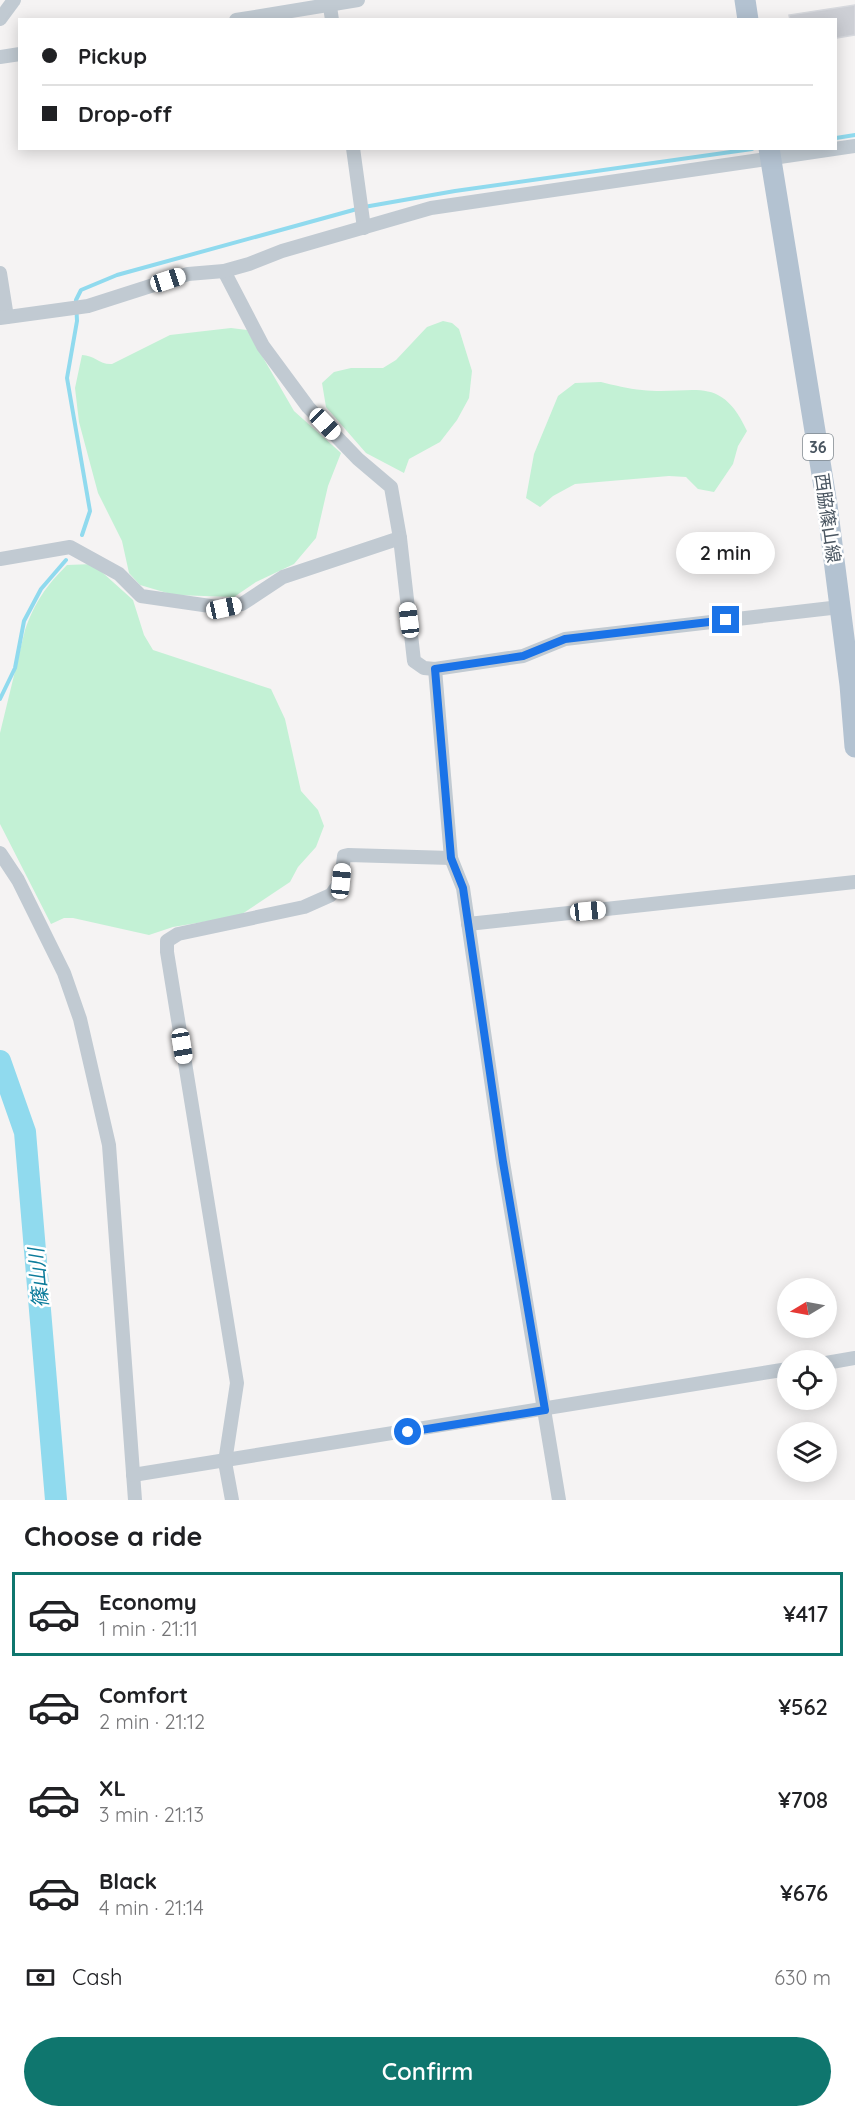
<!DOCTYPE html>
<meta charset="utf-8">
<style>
:root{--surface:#fff;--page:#f6f6f6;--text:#202124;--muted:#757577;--line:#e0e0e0;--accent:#0f766e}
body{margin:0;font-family:Quicksand,"Noto Sans JP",sans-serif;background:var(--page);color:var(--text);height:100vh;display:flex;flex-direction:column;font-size:22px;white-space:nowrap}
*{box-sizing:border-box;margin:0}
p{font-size:20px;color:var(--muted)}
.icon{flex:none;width:33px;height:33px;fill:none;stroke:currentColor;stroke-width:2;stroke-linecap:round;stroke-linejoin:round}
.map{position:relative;height:1500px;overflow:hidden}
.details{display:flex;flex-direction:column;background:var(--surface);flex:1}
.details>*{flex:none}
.banner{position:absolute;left:18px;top:18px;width:819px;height:132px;border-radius:0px;box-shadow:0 3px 15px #0003;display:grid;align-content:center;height:132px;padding:0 24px;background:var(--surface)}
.needle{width:39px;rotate:260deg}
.fabs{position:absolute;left:777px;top:1278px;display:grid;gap:12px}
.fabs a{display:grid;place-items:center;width:60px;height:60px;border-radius:50%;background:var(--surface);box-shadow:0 3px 15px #0003;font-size:30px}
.end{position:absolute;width:27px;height:27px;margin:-14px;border:8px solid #1a73e8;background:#fff;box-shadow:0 0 0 3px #fff}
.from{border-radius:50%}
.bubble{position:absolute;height:42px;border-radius:21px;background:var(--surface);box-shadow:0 3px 15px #0003;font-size:20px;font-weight:600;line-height:42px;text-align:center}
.car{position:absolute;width:18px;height:36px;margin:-18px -9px;border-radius:8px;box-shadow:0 0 4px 2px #0007;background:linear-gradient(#fff 24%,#345 0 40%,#fff 0 76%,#345 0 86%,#fff 0)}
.banner b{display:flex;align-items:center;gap:21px;height:57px;font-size:22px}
.banner b+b{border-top:2px solid var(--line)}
.banner i{width:15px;height:15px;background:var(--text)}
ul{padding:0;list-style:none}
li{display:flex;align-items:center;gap:18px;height:84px;margin:0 12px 9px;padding:0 12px;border:3px solid transparent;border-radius:0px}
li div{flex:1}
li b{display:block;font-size:22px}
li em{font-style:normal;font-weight:600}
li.active{border-color:var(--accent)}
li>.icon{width:54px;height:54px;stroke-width:1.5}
h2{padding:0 24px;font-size:27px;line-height:72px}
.pay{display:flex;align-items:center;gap:15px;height:66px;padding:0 24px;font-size:22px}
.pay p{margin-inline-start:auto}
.primary-button{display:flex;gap:12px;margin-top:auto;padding:12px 24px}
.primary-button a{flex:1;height:69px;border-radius:36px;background:var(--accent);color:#fff;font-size:24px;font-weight:600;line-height:69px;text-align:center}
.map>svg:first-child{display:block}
</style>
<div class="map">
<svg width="855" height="1500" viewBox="0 0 855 1500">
<rect width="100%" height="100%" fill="#f5f3f3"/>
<g fill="#c3f1d5">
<path d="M443,321L452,323L459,329L472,371L469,398L457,420L440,442L409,459L404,473L366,453L326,407L322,383L334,372L351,368H383L396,360L427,327Z"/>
<path d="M231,328L247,330L294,411L341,453L328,486L316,538L294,564L256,582L234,597L174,595L140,585L129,573L122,541L98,493L79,422L75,388L82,355C94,355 100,365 112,364L170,335Z"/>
<path d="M601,382C614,385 628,389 642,390C692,396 720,372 747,431L738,446L733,464L714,492L698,489L686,477L669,476L575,484L553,496L540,507L526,498L534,454L558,396L575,383Z"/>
<path d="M93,564L133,600L144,635L153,650L271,689L285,719L301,791L318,810L324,826L316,847L298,867L290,882L239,916L173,927L149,935L73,918H64L51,924L0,824V733L25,630C35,602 46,586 67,565Z"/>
</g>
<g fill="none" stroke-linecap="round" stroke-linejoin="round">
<g stroke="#90daee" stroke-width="4">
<path d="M836,138L855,135"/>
<path d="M364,207L455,191L752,149"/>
<path d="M82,535L90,511L67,378L77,321L76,300L81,290L117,275L357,209"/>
<path d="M0,699L15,668L24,621L41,589L66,560"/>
</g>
<path stroke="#90daee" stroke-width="22" d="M0,1061L25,1132L56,1500"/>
</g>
<path fill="#cdcfd5" stroke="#d7d9de" stroke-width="1.5" d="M855,5V35L836,38V20H790L789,15Z"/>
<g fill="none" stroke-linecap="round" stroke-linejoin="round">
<g stroke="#c1cad2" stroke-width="14">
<path d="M329,0L332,20"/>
<path d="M0,19L14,0"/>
<path d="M236,20L358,0"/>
<path d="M0,57L20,54"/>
<path d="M353,148L364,228"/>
<path d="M224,271L263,346L308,407L358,459L391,487L400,538L414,661L424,668L435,669L523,656L565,639L840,607"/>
<path d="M0,273L7,317"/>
<path d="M0,318L88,306L188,274L224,271L249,264L282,251L431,208L855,146"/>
<path d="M0,559L70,547L119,574L141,596L224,608L242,604L283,577L400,538"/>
<path d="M435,669L451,858L463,888L503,1162L559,1500"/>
<path d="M0,853L18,880L64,973L80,1019L109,1145L135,1500"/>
<path d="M468,924L855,882"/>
<path d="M826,1363L855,1358"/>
<path d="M133,1475L788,1369"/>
<path d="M232,1500L225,1462L237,1383L167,952V941L178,934L304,907L331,895L341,881L344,856L348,855L451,858"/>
</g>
<g stroke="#b3c2d1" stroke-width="21">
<path d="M745,0L748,20"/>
<path d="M769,148L827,505L850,685L855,747"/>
</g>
</g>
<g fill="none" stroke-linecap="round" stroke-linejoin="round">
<path stroke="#1a73e8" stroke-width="8" d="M408,1432L545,1410L503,1162L463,888L451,858L435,669L523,656L565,639L726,620"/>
</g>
<g text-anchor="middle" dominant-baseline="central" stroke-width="5" stroke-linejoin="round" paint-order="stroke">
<rect fill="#fff" stroke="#808990" stroke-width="1.5" x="803" y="434" width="30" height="26" rx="4.5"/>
<g font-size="16" font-weight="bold" fill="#4a5661">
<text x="818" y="447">36</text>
</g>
<g font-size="18" fill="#4a5661" stroke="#fff">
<text transform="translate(828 518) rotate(82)">西脇篠山線</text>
</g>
<g font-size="20" font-style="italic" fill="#0c7c9b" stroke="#fff">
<text transform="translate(38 1278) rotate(-95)">篠山川</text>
</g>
</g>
</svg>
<div class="fabs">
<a><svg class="needle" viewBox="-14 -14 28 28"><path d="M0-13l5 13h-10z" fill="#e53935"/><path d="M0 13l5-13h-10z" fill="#757577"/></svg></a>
<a><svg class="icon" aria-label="locate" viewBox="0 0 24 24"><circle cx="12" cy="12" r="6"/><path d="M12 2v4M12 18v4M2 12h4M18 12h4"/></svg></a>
<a><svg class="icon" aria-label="layers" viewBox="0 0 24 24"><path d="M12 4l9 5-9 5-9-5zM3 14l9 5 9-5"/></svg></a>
</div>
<i class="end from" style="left:408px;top:1432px"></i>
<i class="end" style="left:726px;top:620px"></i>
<div class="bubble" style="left:676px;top:532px;width:99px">2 min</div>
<i class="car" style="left:168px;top:280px;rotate:72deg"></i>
<i class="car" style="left:325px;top:424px;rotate:136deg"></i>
<i class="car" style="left:224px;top:608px;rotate:78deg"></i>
<i class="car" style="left:409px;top:620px;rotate:353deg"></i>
<i class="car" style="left:341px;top:881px;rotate:6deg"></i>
<i class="car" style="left:588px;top:911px;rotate:84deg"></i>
<i class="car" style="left:182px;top:1046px;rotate:171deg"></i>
<div class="banner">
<b><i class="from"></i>Pickup</b>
<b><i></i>Drop-off</b>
</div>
</div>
<section class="details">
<h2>Choose a ride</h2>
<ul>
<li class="active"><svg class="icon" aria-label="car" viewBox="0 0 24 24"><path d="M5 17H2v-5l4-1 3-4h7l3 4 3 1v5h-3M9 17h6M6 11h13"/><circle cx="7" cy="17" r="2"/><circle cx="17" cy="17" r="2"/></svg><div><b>Economy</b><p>1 min · 21:11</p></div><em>¥417</em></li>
<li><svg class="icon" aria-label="car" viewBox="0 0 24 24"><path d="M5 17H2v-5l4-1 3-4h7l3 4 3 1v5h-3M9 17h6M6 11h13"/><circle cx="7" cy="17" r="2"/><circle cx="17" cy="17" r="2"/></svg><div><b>Comfort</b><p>2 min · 21:12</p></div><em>¥562</em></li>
<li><svg class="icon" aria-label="car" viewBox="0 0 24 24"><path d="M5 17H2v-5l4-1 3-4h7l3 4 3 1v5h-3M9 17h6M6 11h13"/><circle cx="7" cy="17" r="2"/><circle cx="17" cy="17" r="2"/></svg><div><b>XL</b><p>3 min · 21:13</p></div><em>¥708</em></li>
<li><svg class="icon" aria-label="car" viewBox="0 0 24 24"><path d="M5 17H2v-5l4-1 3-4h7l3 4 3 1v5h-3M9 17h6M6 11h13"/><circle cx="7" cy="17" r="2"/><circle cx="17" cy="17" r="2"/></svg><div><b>Black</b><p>4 min · 21:14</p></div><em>¥676</em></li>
</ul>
<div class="pay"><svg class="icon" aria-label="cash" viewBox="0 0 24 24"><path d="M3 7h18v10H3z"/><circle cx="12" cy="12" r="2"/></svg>Cash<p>630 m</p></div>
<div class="primary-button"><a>Confirm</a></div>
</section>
